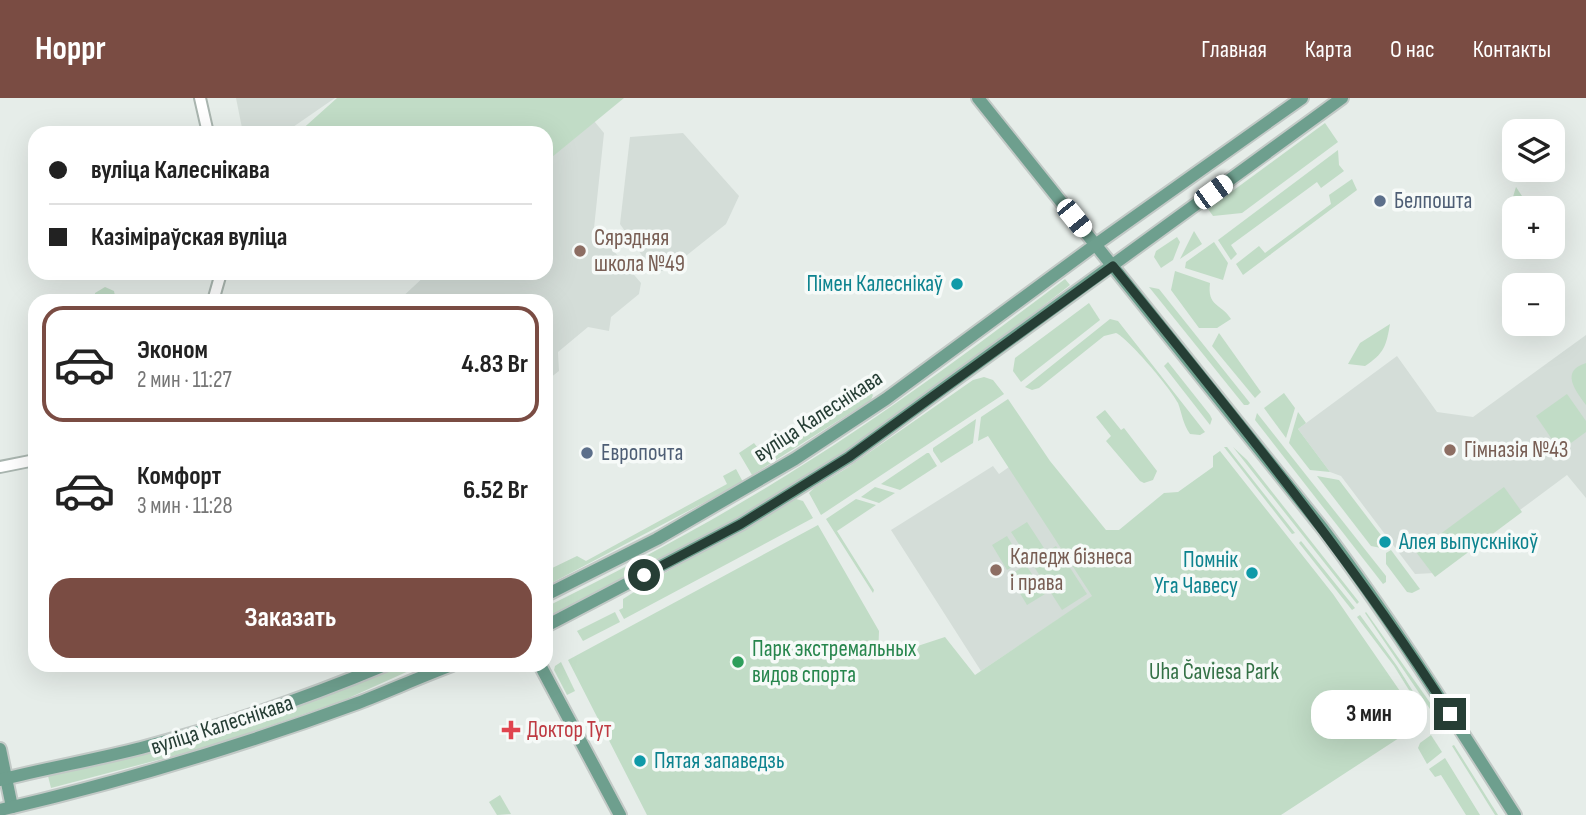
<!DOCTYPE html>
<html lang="ru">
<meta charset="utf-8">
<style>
:root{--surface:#fff;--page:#f6f6f6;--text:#222;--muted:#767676;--line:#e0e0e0;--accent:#7a4c43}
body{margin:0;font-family:"Sofia Sans Condensed",sans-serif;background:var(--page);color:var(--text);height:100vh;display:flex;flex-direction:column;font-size:26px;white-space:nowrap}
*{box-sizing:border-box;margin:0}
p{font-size:23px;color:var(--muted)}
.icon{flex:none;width:38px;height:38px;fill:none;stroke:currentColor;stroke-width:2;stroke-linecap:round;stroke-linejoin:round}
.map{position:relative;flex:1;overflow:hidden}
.panel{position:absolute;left:28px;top:196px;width:525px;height:378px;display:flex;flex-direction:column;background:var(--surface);border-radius:21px;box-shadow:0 7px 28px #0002}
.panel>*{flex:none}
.guide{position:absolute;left:28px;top:28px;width:525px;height:154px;border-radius:21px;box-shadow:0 7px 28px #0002;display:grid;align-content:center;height:154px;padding:0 21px;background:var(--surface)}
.buttons{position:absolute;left:1502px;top:21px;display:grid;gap:14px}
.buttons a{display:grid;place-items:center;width:63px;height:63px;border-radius:14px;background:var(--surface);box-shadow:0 7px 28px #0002;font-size:35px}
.end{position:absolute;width:32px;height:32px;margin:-16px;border:9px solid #263e35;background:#fff;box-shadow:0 0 0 4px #fff}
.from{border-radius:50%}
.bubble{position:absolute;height:49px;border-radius:21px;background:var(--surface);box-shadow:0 7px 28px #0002;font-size:23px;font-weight:700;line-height:49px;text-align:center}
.car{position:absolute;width:21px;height:42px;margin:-21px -10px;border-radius:9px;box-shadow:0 0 5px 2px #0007;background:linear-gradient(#fff 24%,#345 0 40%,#fff 0 76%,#345 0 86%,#fff 0)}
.guide b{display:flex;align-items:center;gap:24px;height:66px;font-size:26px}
.guide b+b{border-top:2px solid var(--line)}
.guide i{width:18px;height:18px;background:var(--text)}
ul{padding:12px 0 0;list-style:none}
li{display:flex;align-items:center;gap:21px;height:116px;margin:0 14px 10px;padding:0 7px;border:4px solid transparent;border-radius:21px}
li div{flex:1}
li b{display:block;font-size:26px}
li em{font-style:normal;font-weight:700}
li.on{border-color:var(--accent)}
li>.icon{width:63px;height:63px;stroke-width:1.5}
.button{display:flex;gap:14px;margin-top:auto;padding:14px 21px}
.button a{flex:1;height:80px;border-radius:21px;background:var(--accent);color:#fff;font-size:28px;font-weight:700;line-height:80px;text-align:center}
header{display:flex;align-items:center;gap:42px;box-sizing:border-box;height:98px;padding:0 35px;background:var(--accent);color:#fff}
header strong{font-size:33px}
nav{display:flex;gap:38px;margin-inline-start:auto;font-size:24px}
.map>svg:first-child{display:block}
</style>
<header>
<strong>Hoppr</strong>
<nav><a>Главная</a><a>Карта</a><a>О нас</a><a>Контакты</a></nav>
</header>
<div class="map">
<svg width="1586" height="717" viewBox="0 0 1586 717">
<rect width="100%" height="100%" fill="#e6ede9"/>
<g fill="#d4ddd8">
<path d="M236,0H335L293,29L295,35H243Z"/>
<path d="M594,23L604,35L594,130L641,185L639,196L611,219L609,233L588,229L558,254L559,273L546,283V203H398L428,175H546V63Z"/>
<path d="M683,35L739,98L726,126L667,173H653L620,126L630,39Z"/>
<path d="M1586,237V400L1567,377L1435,475L1415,476L1341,378L1330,374L1298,331L1397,258L1437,314L1473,319Z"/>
<path d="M993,368L999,376L1009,369L1093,498L981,573L891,432Z"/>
</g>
<g fill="#c1dcc6">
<path d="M337,0H624L546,64V35H298Z"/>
<path d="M1325,25L1338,44L1242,115L1213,118L1208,111Z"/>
<path d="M1338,52L1339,67L1344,73L1321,90L1317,84L1231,147L1237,156L1231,162L1218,142Z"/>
<path d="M1352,81L1357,92L1243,177L1236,166L1259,148L1265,155L1331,106L1329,97Z"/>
<path d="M1516,89L1530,110H1514V142L1504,128Z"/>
<path d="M1194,133L1202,146L1180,161Z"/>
<path d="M1177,139L1180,144L1173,162L1161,170L1154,159L1156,153Z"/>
<path d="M1214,144L1228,165L1223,182L1185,170L1186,164Z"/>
<path d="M1175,173L1210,185C1207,209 1221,205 1231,221L1217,230H1199L1171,192Z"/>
<path d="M357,175H428L421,181Z"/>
<path d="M1065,181L1070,187L911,311L806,380L681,452L551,519L546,509C652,457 757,399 855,333C927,285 996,233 1065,181Z"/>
<path d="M105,189L114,193L116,203H95V195Z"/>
<path d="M1149,189L1159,191L1250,305L1248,307H1244Z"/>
<path d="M1089,205L1100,222L1021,284L1013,273L1015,260Z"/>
<path d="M1110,221L1118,223L1205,334L1200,337L1190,336C1183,326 1182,316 1178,305C1172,292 1128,240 1116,235L1104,238L1039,290L1032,292L1025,289Z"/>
<path d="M1390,226C1386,249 1384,255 1365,268L1348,266L1360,245Z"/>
<path d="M1219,235L1261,294L1255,300L1212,248Z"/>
<path d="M1168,264L1210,317L1212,321L1210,327L1164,268Z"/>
<path d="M1586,265V307C1575,292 1560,273 1586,265Z"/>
<path d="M984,279L993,282L1004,296L821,417L809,395L814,390L847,370L973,282Z"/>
<path d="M865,288L873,297L871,302L752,377L739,355L754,345L765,359L854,304L850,297Z"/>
<path d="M1284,295L1295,310L1286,340L1264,310Z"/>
<path d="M1567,296L1586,323V334L1560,353L1536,318Z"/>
<path d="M1008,301L1050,363L1106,432H1119L1164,395L1178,394L1213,369V358L1220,353L1333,496L1422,625L1281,717H647L568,562L818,427L879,533L878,561L945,539L975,577L1092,498L988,338L978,343L981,319Z"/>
<path d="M1105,312L1121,332L1124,330L1157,373L1153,382L1144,385L1140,383L1106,343L1111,338L1096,319Z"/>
<path d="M1298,314L1306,325L1298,331L1330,374L1310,372L1289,345Z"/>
<path d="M1257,315L1386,478V484L1383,486L1255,322Z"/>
<path d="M976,321L973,345L941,365L933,353V350Z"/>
<path d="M1224,349H1227L1295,435L1292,436Z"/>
<path d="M1233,349L1247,362L1359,504L1357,506Z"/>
<path d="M927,355H929L937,368L900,392L881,386Z"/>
<path d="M736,371L743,384L546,488V473L577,458L586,463L727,386L723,378Z"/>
<path d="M1317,378L1339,382L1387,445L1381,450L1371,448Z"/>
<path d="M875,389L895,395L879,405L861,399Z"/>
<path d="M1504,389L1522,414L1435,479L1416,454Z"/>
<path d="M796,401L803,403L813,420L624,521L619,512L623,510V501L656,480Z"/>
<path d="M856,401L876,407L837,433L874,492L873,495L826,421Z"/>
<path d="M1027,424L1044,450L1028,460L1011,434Z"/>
<path d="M1007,438L1022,463L1007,472L992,447Z"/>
<path d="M1301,443L1355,510L1352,512L1299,445Z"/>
<path d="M1056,448L1087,496L1062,512L1031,464Z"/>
<path d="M1391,452L1420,491L1412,495L1407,494L1386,466V455Z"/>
<path d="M1026,467L1045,496L1027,507L1009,477Z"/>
<path d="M615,514L620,524L583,543L577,533Z"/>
<path d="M1366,514L1431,606L1432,614L1365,515Z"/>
<path d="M1360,517L1397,568L1424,611L1422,613L1394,568L1357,519Z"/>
<path d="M561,564L575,593L567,597L554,572L555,568Z"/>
<path d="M394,567H422L342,603L211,648L51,690L48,678L177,645Z"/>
<path d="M1431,637L1442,654L1427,666L1418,650L1420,645Z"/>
<path d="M1454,647L1498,717H1495L1452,648Z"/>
<path d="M1445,660L1480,717H1466L1441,677L1435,679L1429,671Z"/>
<path d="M500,697L511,716L497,717L489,704Z"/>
</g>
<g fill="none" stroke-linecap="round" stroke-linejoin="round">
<g stroke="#a9b5af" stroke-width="14">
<g id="minor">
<path d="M200,0L208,35"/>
<path d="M213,203L221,175"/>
<path d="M0,369L35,362"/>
</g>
</g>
<g stroke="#c2c9c6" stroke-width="16">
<g id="major">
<path d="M978,0L1323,431C1392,523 1453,620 1515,717"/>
<path d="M546,497L657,441L795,361L886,301L1095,147L1302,0"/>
<path d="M546,528L741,426L849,359L1342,0"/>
<path d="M540,567L620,717"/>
<path d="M0,651L12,709"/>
<path d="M0,682C47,670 94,662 141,650C224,628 306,600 385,567"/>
<path d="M0,712C121,684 241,648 358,605C389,593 420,579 452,567"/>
</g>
</g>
<use href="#minor" stroke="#fff" stroke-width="10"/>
<use href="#major" stroke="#6e9f8e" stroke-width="12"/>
</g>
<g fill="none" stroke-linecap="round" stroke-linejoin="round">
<path stroke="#263e35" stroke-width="9" d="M644,477L741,426L849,359L1113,168C1231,314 1350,458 1450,616"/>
</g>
<g fill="#5c6f8a" stroke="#f6faf8" stroke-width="2.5">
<circle cx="1380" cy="103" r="7"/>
<circle cx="587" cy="355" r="7"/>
</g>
<g fill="#8d6e63" stroke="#f6faf8" stroke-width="2.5">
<circle cx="580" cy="153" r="7"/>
<circle cx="1450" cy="352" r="7"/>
<circle cx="996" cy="472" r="7"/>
</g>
<g fill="#0f9aa8" stroke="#f6faf8" stroke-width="2.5">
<circle cx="957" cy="186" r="7"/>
<circle cx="1385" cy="444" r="7"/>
<circle cx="1252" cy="475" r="7"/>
<circle cx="640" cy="663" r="7"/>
</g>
<circle fill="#2e9e5b" stroke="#f6faf8" stroke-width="2.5" cx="738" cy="564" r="7"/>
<path fill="#e0444e" stroke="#f6faf8" stroke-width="2.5" d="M507.5 621.5h7v7h7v7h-7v7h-7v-7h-7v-7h7z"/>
<g text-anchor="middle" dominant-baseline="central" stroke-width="7" stroke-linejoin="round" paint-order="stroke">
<g font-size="23" fill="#4e5e75" stroke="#f6faf8" text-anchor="start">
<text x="1394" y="103">Белпошта</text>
<text x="601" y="355">Европочта</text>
</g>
<g font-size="23" fill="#785e54" stroke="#f6faf8" text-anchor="start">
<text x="594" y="140">Сярэдняя<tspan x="594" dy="26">школа №49</tspan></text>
<text x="1464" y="352">Гімназія №43</text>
<text x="1010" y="459">Каледж бізнеса<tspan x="1010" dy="26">і права</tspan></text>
</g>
<g font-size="23" fill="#0d838f" stroke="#f6faf8" text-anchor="end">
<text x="943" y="186">Пімен Калеснікаў</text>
<text x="1399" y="444" text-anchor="start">Алея выпускнікоў</text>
<text x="1238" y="462">Помнік<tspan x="1238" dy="26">Уга Чавесу</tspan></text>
<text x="654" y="663" text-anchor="start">Пятая запаведзь</text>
</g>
<g font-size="23" fill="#263e35" stroke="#f6faf8">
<text transform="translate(818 318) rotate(-33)">вуліца Калеснікава</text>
<text transform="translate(222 627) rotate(-18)">вуліца Калеснікава</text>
</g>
<g font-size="23" fill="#27864d" stroke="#f6faf8" text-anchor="start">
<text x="752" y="551">Парк экстремальных<tspan x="752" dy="26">видов спорта</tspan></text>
</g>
<g font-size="23" fill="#347146" stroke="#f6faf8">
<text x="1214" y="574">Uha Čaviesa Park</text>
</g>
<g font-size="23" fill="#be3a42" stroke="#f6faf8" text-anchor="start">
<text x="527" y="632">Доктор Тут</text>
</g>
</g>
</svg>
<div class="buttons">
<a><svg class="icon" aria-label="layers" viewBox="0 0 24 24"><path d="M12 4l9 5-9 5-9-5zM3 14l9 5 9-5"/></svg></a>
<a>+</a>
<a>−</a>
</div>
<i class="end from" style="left:644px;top:477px"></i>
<i class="end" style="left:1450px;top:616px"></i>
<div class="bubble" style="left:1311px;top:592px;width:116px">3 мин</div>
<i class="car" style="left:1213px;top:94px;rotate:54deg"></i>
<i class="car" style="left:1074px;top:120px;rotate:141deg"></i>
<div class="guide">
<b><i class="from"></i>вуліца Калеснікава</b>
<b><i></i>Казіміраўская вуліца</b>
</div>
<section class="panel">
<ul>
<li class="on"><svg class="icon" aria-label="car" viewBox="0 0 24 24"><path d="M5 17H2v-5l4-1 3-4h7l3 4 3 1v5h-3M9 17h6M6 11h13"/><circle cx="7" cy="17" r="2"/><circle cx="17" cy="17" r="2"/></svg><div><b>Эконом</b><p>2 мин · 11:27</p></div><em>4.83 Br</em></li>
<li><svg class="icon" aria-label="car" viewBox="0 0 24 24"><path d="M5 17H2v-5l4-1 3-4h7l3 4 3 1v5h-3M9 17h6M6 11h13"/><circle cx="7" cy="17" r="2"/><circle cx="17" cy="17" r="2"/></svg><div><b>Комфорт</b><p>3 мин · 11:28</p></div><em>6.52 Br</em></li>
</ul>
<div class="button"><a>Заказать</a></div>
</section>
</div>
